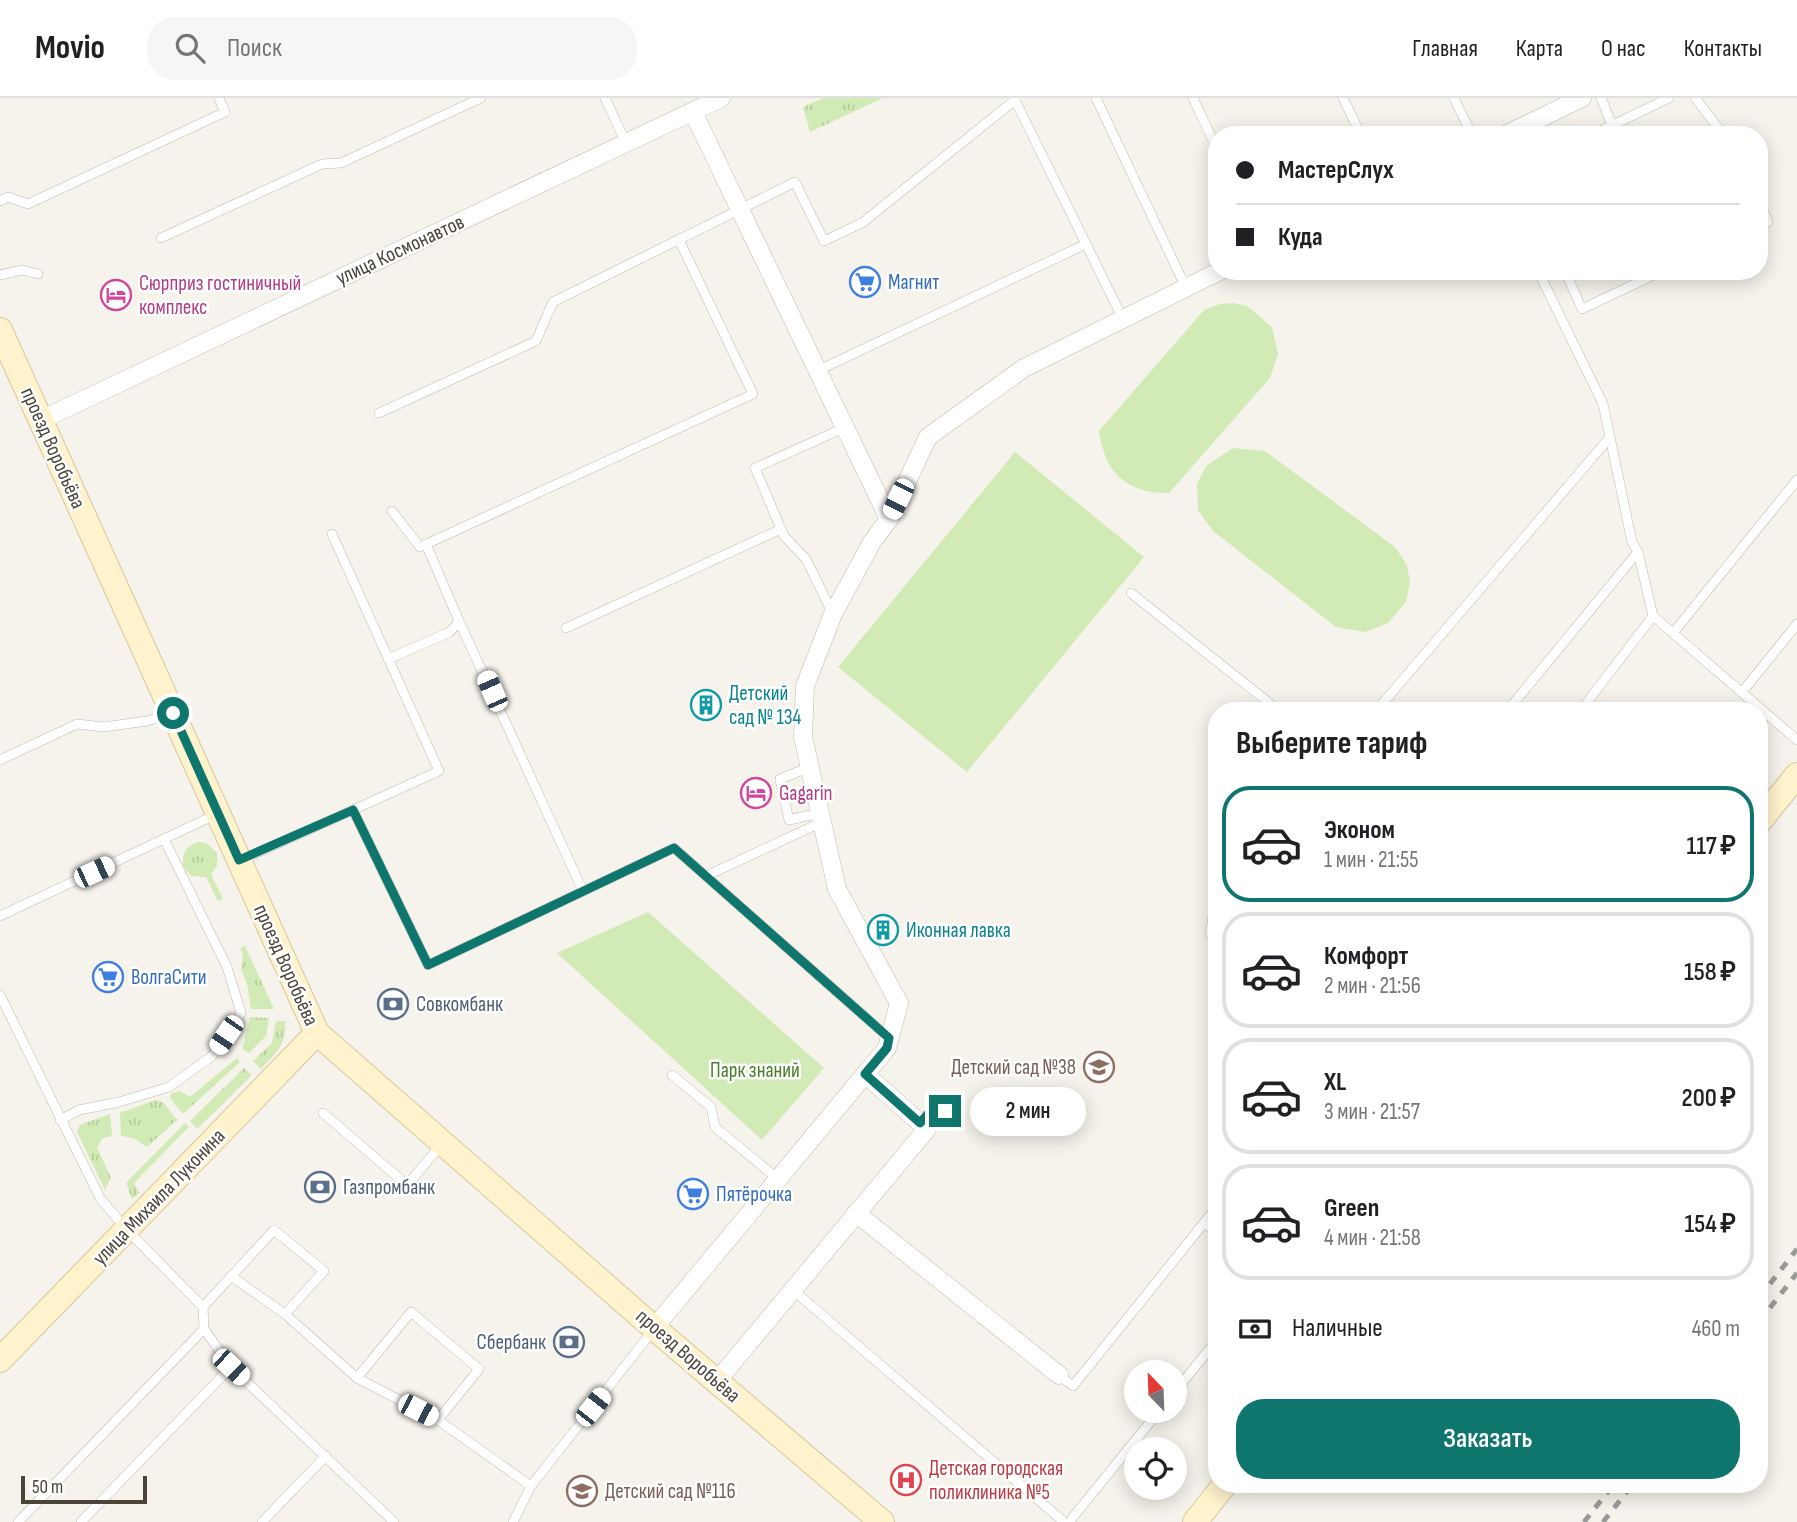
<!DOCTYPE html>
<html lang="ru">
<meta charset="utf-8">
<style>
:root{--surface:#fff;--page:#f6f6f6;--text:#202124;--muted:#757577;--line:#e0e0e0;--accent:#0f766e}
body{margin:0;font-family:"Sofia Sans Condensed",sans-serif;background:var(--page);color:var(--text);height:100vh;display:flex;flex-direction:column;font-size:26px;white-space:nowrap}
*{box-sizing:border-box;margin:0}
p{font-size:23px;color:var(--muted)}
.icon{flex:none;width:38px;height:38px;fill:none;stroke:currentColor;stroke-width:2;stroke-linecap:round;stroke-linejoin:round}
.map{position:relative;flex:1;overflow:hidden}
.panel{position:absolute;left:1208px;top:604px;width:560px;height:791px;display:flex;flex-direction:column;background:var(--surface);border-radius:28px;box-shadow:0 4px 18px #0003}
.panel>*{flex:none}
.hud{position:absolute;left:1208px;top:28px;width:560px;height:154px;border-radius:28px;box-shadow:0 4px 18px #0003;display:grid;align-content:center;height:154px;padding:0 28px;background:var(--surface)}
.needle{width:46px;rotate:337deg}
.buttons{position:absolute;left:1124px;top:1262px;display:grid;gap:14px}
.buttons a{display:grid;place-items:center;width:63px;height:63px;border-radius:50%;background:var(--surface);box-shadow:0 4px 18px #0003;font-size:35px}
.scale{position:absolute;left:21px;bottom:18px;width:126px;box-sizing:border-box;padding-left:7px;border:4px solid #4b4439;border-top:0;font-size:19px;line-height:24px;white-space:nowrap;color:#4b4439;-webkit-text-stroke:5px #fff;paint-order:stroke}
.end{position:absolute;width:32px;height:32px;margin:-16px;border:9px solid #0f766e;background:#fff;box-shadow:0 0 0 4px #fff}
.from{border-radius:50%}
.bubble{position:absolute;height:49px;border-radius:24px;background:var(--surface);box-shadow:0 4px 18px #0003;font-size:23px;font-weight:600;line-height:49px;text-align:center}
.car{position:absolute;width:21px;height:42px;margin:-21px -10px;border-radius:9px;box-shadow:0 0 5px 2px #0007;background:linear-gradient(#fff 24%,#345 0 40%,#fff 0 76%,#345 0 86%,#fff 0)}
.hud b{display:flex;align-items:center;gap:24px;height:66px;font-size:26px}
.hud b+b{border-top:2px solid var(--line)}
.hud i{width:18px;height:18px;background:var(--text)}
ul{padding:0;list-style:none}
li{display:flex;align-items:center;gap:21px;height:116px;margin:0 14px 10px;padding:0 14px;border:4px solid var(--line);border-radius:28px}
li div{flex:1}
li b{display:block;font-size:26px}
li em{font-style:normal;font-weight:600}
li.active{border-color:var(--accent)}
li>.icon{width:63px;height:63px;stroke-width:1.5}
h2{padding:0 28px;font-size:32px;line-height:84px}
.pay{display:flex;align-items:center;gap:18px;height:77px;padding:0 28px;font-size:26px}
.pay p{margin-inline-start:auto}
.primary-button{display:flex;gap:14px;margin-top:auto;padding:14px 28px}
.primary-button a{flex:1;height:80px;border-radius:28px;background:var(--accent);color:#fff;font-size:28px;font-weight:600;line-height:80px;text-align:center}
header{display:flex;align-items:center;gap:42px;box-sizing:border-box;height:98px;padding:0 35px;background:var(--surface);border-bottom:2px solid var(--line)}
header strong{font-size:33px}
nav{display:flex;gap:38px;margin-inline-start:auto;font-size:24px}
.search{width:490px;height:63px;background:var(--page);display:flex;align-items:center;gap:18px;box-sizing:border-box;padding:0 24px;border-radius:28px;color:var(--muted);font-size:26px}
.map>svg:first-child{display:block}
</style>
<header>
<strong>Movio</strong>
<div class="search"><svg class="icon" aria-label="search" viewBox="0 0 24 24"><circle cx="10" cy="10" r="6"/><path d="M15 15l6 6"/></svg>Поиск</div>
<nav><a>Главная</a><a>Карта</a><a>О нас</a><a>Контакты</a></nav>
</header>
<div class="map">
<svg width="1797" height="1424" viewBox="0 0 1797 1424">
<defs>
<pattern id="grass-tufts" width="24" height="20" patternUnits="userSpaceOnUse" patternTransform="scale(1.75)"><rect width="24" height="20" fill="#d2eab5"/><path d="M3 7l-1-3M5 7V3M7 7l1-3M15 17l-1-3M17 17v-4M19 17l1-3" fill="none" stroke="#b6ca9c"/></pattern>
</defs>
<rect width="100%" height="100%" fill="#f6f3ec"/>
<g fill="url(#grass-tufts)">
<path d="M823,0H883L810,34L803,9Z"/>
<path d="M198,744L206,745L217,755V768L211,776L223,801L218,803L206,779L191,778L183,768C183,754 185,749 198,744Z"/>
<path d="M245,848L274,911H251L247,886L241,871L243,856L240,850Z"/>
<path d="M250,919L269,920L266,938L249,955L243,952V948Z"/>
<path d="M276,923H285C287,947 276,954 261,971L253,963L272,945Z"/>
<path d="M237,960L240,964L183,1016L170,1000L171,996L179,993L190,999Z"/>
<path d="M244,970L252,977L197,1031L190,1023Z"/>
<path d="M155,1002L163,1004L177,1022L147,1049L133,1040L121,1038L120,1014L126,1013Z"/>
<path d="M110,1016L112,1038L103,1040L97,1049L111,1080L105,1092L77,1034L79,1028L82,1026Z"/>
<path d="M185,1025L189,1029L134,1085L139,1095L132,1101L126,1085Z"/>
</g>
<g fill="#d2eab5">
<path d="M1233,205L1247,208L1272,229L1278,256L1270,280L1169,395C1127,396 1104,374 1099,333L1204,212L1220,206Z"/>
<path d="M1233,350L1265,353L1395,449L1407,467L1410,484L1406,504L1388,525L1365,534L1336,529L1213,433L1198,412L1197,386L1206,368Z"/>
<path d="M1015,354L1144,459L967,674L838,569Z"/>
<path d="M648,814L824,970L762,1042L557,855Z"/>
</g>
<g fill="none" stroke-linecap="round" stroke-linejoin="round">
<g stroke="#c2bbae" stroke-width="10">
<g id="lane">
<path d="M605,0L626,45"/>
<path d="M1096,0L1186,190"/>
<path d="M1193,0L1216,49"/>
<path d="M1343,0L1361,37"/>
<path d="M1454,0L1472,37"/>
<path d="M1601,0L1612,27"/>
<path d="M1695,0L1724,37"/>
<path d="M1015,2L1123,221"/>
<path d="M1592,37L1669,0"/>
<path d="M0,103L8,99L28,106L225,14L219,0"/>
<path d="M1759,103L1768,124L1759,128"/>
<path d="M161,140L322,66L341,65L481,0"/>
<path d="M1538,173L1603,306L1632,444L1638,454L1653,518L1797,642"/>
<path d="M1565,173L1582,211L1662,173"/>
<path d="M0,177L22,172L38,176"/>
<path d="M819,272L1086,146"/>
<path d="M379,315L536,243L553,204L795,84L824,143L862,125L1015,2V0"/>
<path d="M392,413L420,449L753,296L679,142"/>
<path d="M332,436L439,673L353,712"/>
<path d="M1131,495L1278,612"/>
<path d="M833,516L806,461L784,438L755,370L846,329"/>
<path d="M459,523L583,793"/>
<path d="M566,530L781,431"/>
<path d="M1673,535L1797,382"/>
<path d="M388,561L450,534L459,523L426,446"/>
<path d="M1743,593L1797,526"/>
<path d="M1377,612L1610,339"/>
<path d="M1508,612L1638,454"/>
<path d="M1581,612L1653,518"/>
<path d="M0,662L77,626L104,629L147,623L171,616"/>
<path d="M810,669L780,681L789,722L820,715"/>
<path d="M241,762L353,712L428,867L674,750L889,940"/>
<path d="M706,778L822,724"/>
<path d="M1216,801L1210,836L1216,839"/>
<path d="M0,818L217,716"/>
<path d="M0,897L100,1100L127,1132L203,1209L204,1231L231,1269L394,1424"/>
<path d="M672,977L711,1009L715,1029L778,1081"/>
<path d="M323,1015L407,1087L442,1046"/>
<path d="M60,1022L79,1012L119,1004L169,989L212,958L241,915L227,869L164,741"/>
<path d="M920,1025L937,1006L945,1013"/>
<path d="M1204,1125L1216,1134"/>
<path d="M231,1178L285,1216"/>
<path d="M793,1192L1064,1424"/>
<path d="M203,1209L274,1132L324,1173L285,1216L357,1280L411,1214L479,1271L438,1322L531,1388"/>
<path d="M1059,1277L1073,1288L1216,1110"/>
<path d="M357,1280L438,1322"/>
<path d="M1174,1295L1216,1243"/>
<path d="M18,1424L204,1231"/>
<path d="M81,1424L231,1269"/>
<path d="M262,1424L326,1358"/>
<path d="M513,1424L531,1388L654,1231"/>
<path d="M1069,1424L1160,1312"/>
</g>
</g>
<g stroke="#c2bbae" stroke-width="19">
<g id="street">
<path d="M693,14L889,421"/>
<path d="M1505,37L1582,0"/>
<path d="M41,322L721,0"/>
<path d="M856,1115L1059,1277"/>
<path d="M654,1230L887,950L899,905L837,791L803,639L805,588L833,516L872,444L889,421L928,339L1024,270L1220,173"/>
<path d="M717,1283L927,1031L865,976"/>
</g>
</g>
<g stroke="#d6c79b" stroke-width="26">
<g id="secondary">
<path d="M0,232L317,935L654,1230L882,1424"/>
<path d="M1759,724L1797,677"/>
<path d="M0,1262L317,935"/>
<path d="M1195,1424L1225,1386"/>
</g>
</g>
<use href="#lane" stroke="#fff" stroke-width="9"/>
<use href="#street" stroke="#fff" stroke-width="18"/>
<use href="#secondary" stroke="#fff3cd" stroke-width="24"/>
<g stroke="#9a9a9a" stroke-width="5" stroke-dasharray="9 9" stroke-linecap="butt">
<path d="M1759,1200L1797,1151"/>
<path d="M1759,1224L1797,1175"/>
<path d="M1584,1424L1614,1386"/>
<path d="M1603,1424L1633,1386"/>
</g>
</g>
<g fill="none" stroke-linecap="round" stroke-linejoin="round">
<path stroke="#0f766e" stroke-width="9" d="M173,615L239,762L353,712L428,867L674,750L889,940L887,950L865,976L920,1025L937,1006L945,1013"/>
</g>
<defs>
<g id="supermarket-ring" transform="scale(1.575)"><circle r="9.5" fill="#fff" stroke="#3f7fe0" stroke-width="1.5"/><path d="M-6-5.5h2.5l.6 2H6L4.5 2H-2.5L-4.4-4H-6ZM-1.5 3.2a1.3 1.3 0 1 0 .1 0ZM3 3.2a1.3 1.3 0 1 0 .1 0Z" fill="#3f7fe0"/></g>
<g id="hotel-ring" transform="scale(1.575)"><circle r="9.5" fill="#fff" stroke="#d1479c" stroke-width="1.5"/><path d="M-6-4.5h1.5V1H6V5H4.5V3h-9V5H-6ZM-4 0a1.8 1.8 0 1 1 3.6 0ZM.5 0V-2.5h3Q6-2.5 6 0Z" fill="#d1479c"/></g>
<g id="building-ring" transform="scale(1.575)"><circle r="9.5" fill="#fff" stroke="#0f9aa8" stroke-width="1.5"/><path d="M-4-6H4V6H1V3H-1V6H-4ZM-2.5-4.3h1.7v1.8h-1.7ZM.8-4.3h1.7v1.8H.8ZM-2.5-1h1.7V.8h-1.7ZM.8-1h1.7V.8H.8Z" fill="#0f9aa8"/></g>
<g id="bank-ring" transform="scale(1.575)"><circle r="9.5" fill="#fff" stroke="#5c6f8a" stroke-width="1.5"/><path d="M-6-4H6V4H-6ZM0-2.3a2.3 2.3 0 1 0 0 4.6a2.3 2.3 0 1 0 0-4.6Z" fill="#5c6f8a"/></g>
<g id="school-ring" transform="scale(1.575)"><circle r="9.5" fill="#fff" stroke="#8d6e63" stroke-width="1.5"/><path d="M0-5L7-2L0 1L-7-2ZM-4 1L0 2.5L4 1V4Q0 6-4 4Z" fill="#8d6e63"/></g>
<g id="hospital-ring" transform="scale(1.575)"><circle r="9.5" fill="#fff" stroke="#e0444e" stroke-width="1.5"/><path d="M-5-5h3v3.5h4V-5h3V5h-3V1.5h-4V5h-3Z" fill="#e0444e"/></g>
</defs>
<g fill-rule="evenodd">
<use href="#supermarket-ring" x="865" y="184"/>
<use href="#hotel-ring" x="116" y="197"/>
<use href="#building-ring" x="706" y="607"/>
<use href="#hotel-ring" x="756" y="695"/>
<use href="#building-ring" x="883" y="832"/>
<use href="#supermarket-ring" x="108" y="879"/>
<use href="#bank-ring" x="393" y="906"/>
<use href="#school-ring" x="1099" y="969"/>
<use href="#bank-ring" x="320" y="1089"/>
<use href="#supermarket-ring" x="693" y="1096"/>
<use href="#bank-ring" x="569" y="1244"/>
<use href="#hospital-ring" x="906" y="1382"/>
<use href="#school-ring" x="582" y="1393"/>
</g>
<g text-anchor="middle" dominant-baseline="central" stroke-width="5" stroke-linejoin="round" paint-order="stroke">
<g font-size="21" fill="#4b4439" stroke="#fff">
<text transform="translate(400 152) rotate(-25)">улица Космонавтов</text>
<text transform="translate(53 350) rotate(66)">проезд Воробьёва</text>
<text transform="translate(286 867) rotate(66)">проезд Воробьёва</text>
<text transform="translate(159 1099) rotate(-46)">улица Михаила Луконина</text>
<text transform="translate(688 1258) rotate(41)">проезд Воробьёва</text>
</g>
<g font-size="21" fill="#366cbe" stroke="#fff" text-anchor="start">
<text x="888" y="184">Магнит</text>
<text x="131" y="879">ВолгаСити</text>
<text x="716" y="1096">Пятёрочка</text>
</g>
<g font-size="21" fill="#b23c85" stroke="#fff" text-anchor="start">
<text x="139" y="185">Сюрприз гостиничный<tspan x="139" dy="24">комплекс</tspan></text>
<text x="779" y="695">Gagarin</text>
</g>
<g font-size="21" fill="#0d838f" stroke="#fff" text-anchor="start">
<text x="729" y="595">Детский<tspan x="729" dy="24">сад № 134</tspan></text>
<text x="906" y="832">Иконная лавка</text>
</g>
<g font-size="21" fill="#4e5e75" stroke="#fff" text-anchor="start">
<text x="416" y="906">Совкомбанк</text>
<text x="343" y="1089">Газпромбанк</text>
<text x="546" y="1244" text-anchor="end">Сбербанк</text>
</g>
<g font-size="21" fill="#785e54" stroke="#fff" text-anchor="end">
<text x="1076" y="969">Детский сад №38</text>
<text x="605" y="1393" text-anchor="start">Детский сад №116</text>
</g>
<g font-size="21" fill="#4a7f2a" stroke="#fff">
<text x="755" y="972">Парк знаний</text>
</g>
<g font-size="21" fill="#be3a42" stroke="#fff" text-anchor="start">
<text x="929" y="1370">Детская городская<tspan x="929" dy="24">поликлиника №5</tspan></text>
</g>
</g>
</svg>
<div class="buttons">
<a><svg class="needle" viewBox="-14 -14 28 28"><path d="M0-13l5 13h-10z" fill="#e53935"/><path d="M0 13l5-13h-10z" fill="#757577"/></svg></a>
<a><svg class="icon" aria-label="locate" viewBox="0 0 24 24"><circle cx="12" cy="12" r="6"/><path d="M12 2v4M12 18v4M2 12h4M18 12h4"/></svg></a>
</div>
<div class="scale">50 m</div>
<i class="end from" style="left:173px;top:615px"></i>
<i class="end" style="left:945px;top:1013px"></i>
<div class="bubble" style="left:970px;top:989px;width:116px">2 мин</div>
<i class="car" style="left:898px;top:401px;rotate:206deg"></i>
<i class="car" style="left:492px;top:593px;rotate:336deg"></i>
<i class="car" style="left:94px;top:774px;rotate:65deg"></i>
<i class="car" style="left:226px;top:937px;rotate:214deg"></i>
<i class="car" style="left:231px;top:1269px;rotate:133deg"></i>
<i class="car" style="left:593px;top:1309px;rotate:38deg"></i>
<i class="car" style="left:418px;top:1312px;rotate:117deg"></i>
<div class="hud">
<b><i class="from"></i>МастерСлух</b>
<b><i></i>Куда</b>
</div>
<section class="panel">
<h2>Выберите тариф</h2>
<ul>
<li class="active"><svg class="icon" aria-label="car" viewBox="0 0 24 24"><path d="M5 17H2v-5l4-1 3-4h7l3 4 3 1v5h-3M9 17h6M6 11h13"/><circle cx="7" cy="17" r="2"/><circle cx="17" cy="17" r="2"/></svg><div><b>Эконом</b><p>1 мин · 21:55</p></div><em>117 ₽</em></li>
<li><svg class="icon" aria-label="car" viewBox="0 0 24 24"><path d="M5 17H2v-5l4-1 3-4h7l3 4 3 1v5h-3M9 17h6M6 11h13"/><circle cx="7" cy="17" r="2"/><circle cx="17" cy="17" r="2"/></svg><div><b>Комфорт</b><p>2 мин · 21:56</p></div><em>158 ₽</em></li>
<li><svg class="icon" aria-label="car" viewBox="0 0 24 24"><path d="M5 17H2v-5l4-1 3-4h7l3 4 3 1v5h-3M9 17h6M6 11h13"/><circle cx="7" cy="17" r="2"/><circle cx="17" cy="17" r="2"/></svg><div><b>XL</b><p>3 мин · 21:57</p></div><em>200 ₽</em></li>
<li><svg class="icon" aria-label="car" viewBox="0 0 24 24"><path d="M5 17H2v-5l4-1 3-4h7l3 4 3 1v5h-3M9 17h6M6 11h13"/><circle cx="7" cy="17" r="2"/><circle cx="17" cy="17" r="2"/></svg><div><b>Green</b><p>4 мин · 21:58</p></div><em>154 ₽</em></li>
</ul>
<div class="pay"><svg class="icon" aria-label="cash" viewBox="0 0 24 24"><path d="M3 7h18v10H3z"/><circle cx="12" cy="12" r="2"/></svg>Наличные<p>460 m</p></div>
<div class="primary-button"><a>Заказать</a></div>
</section>
</div>
